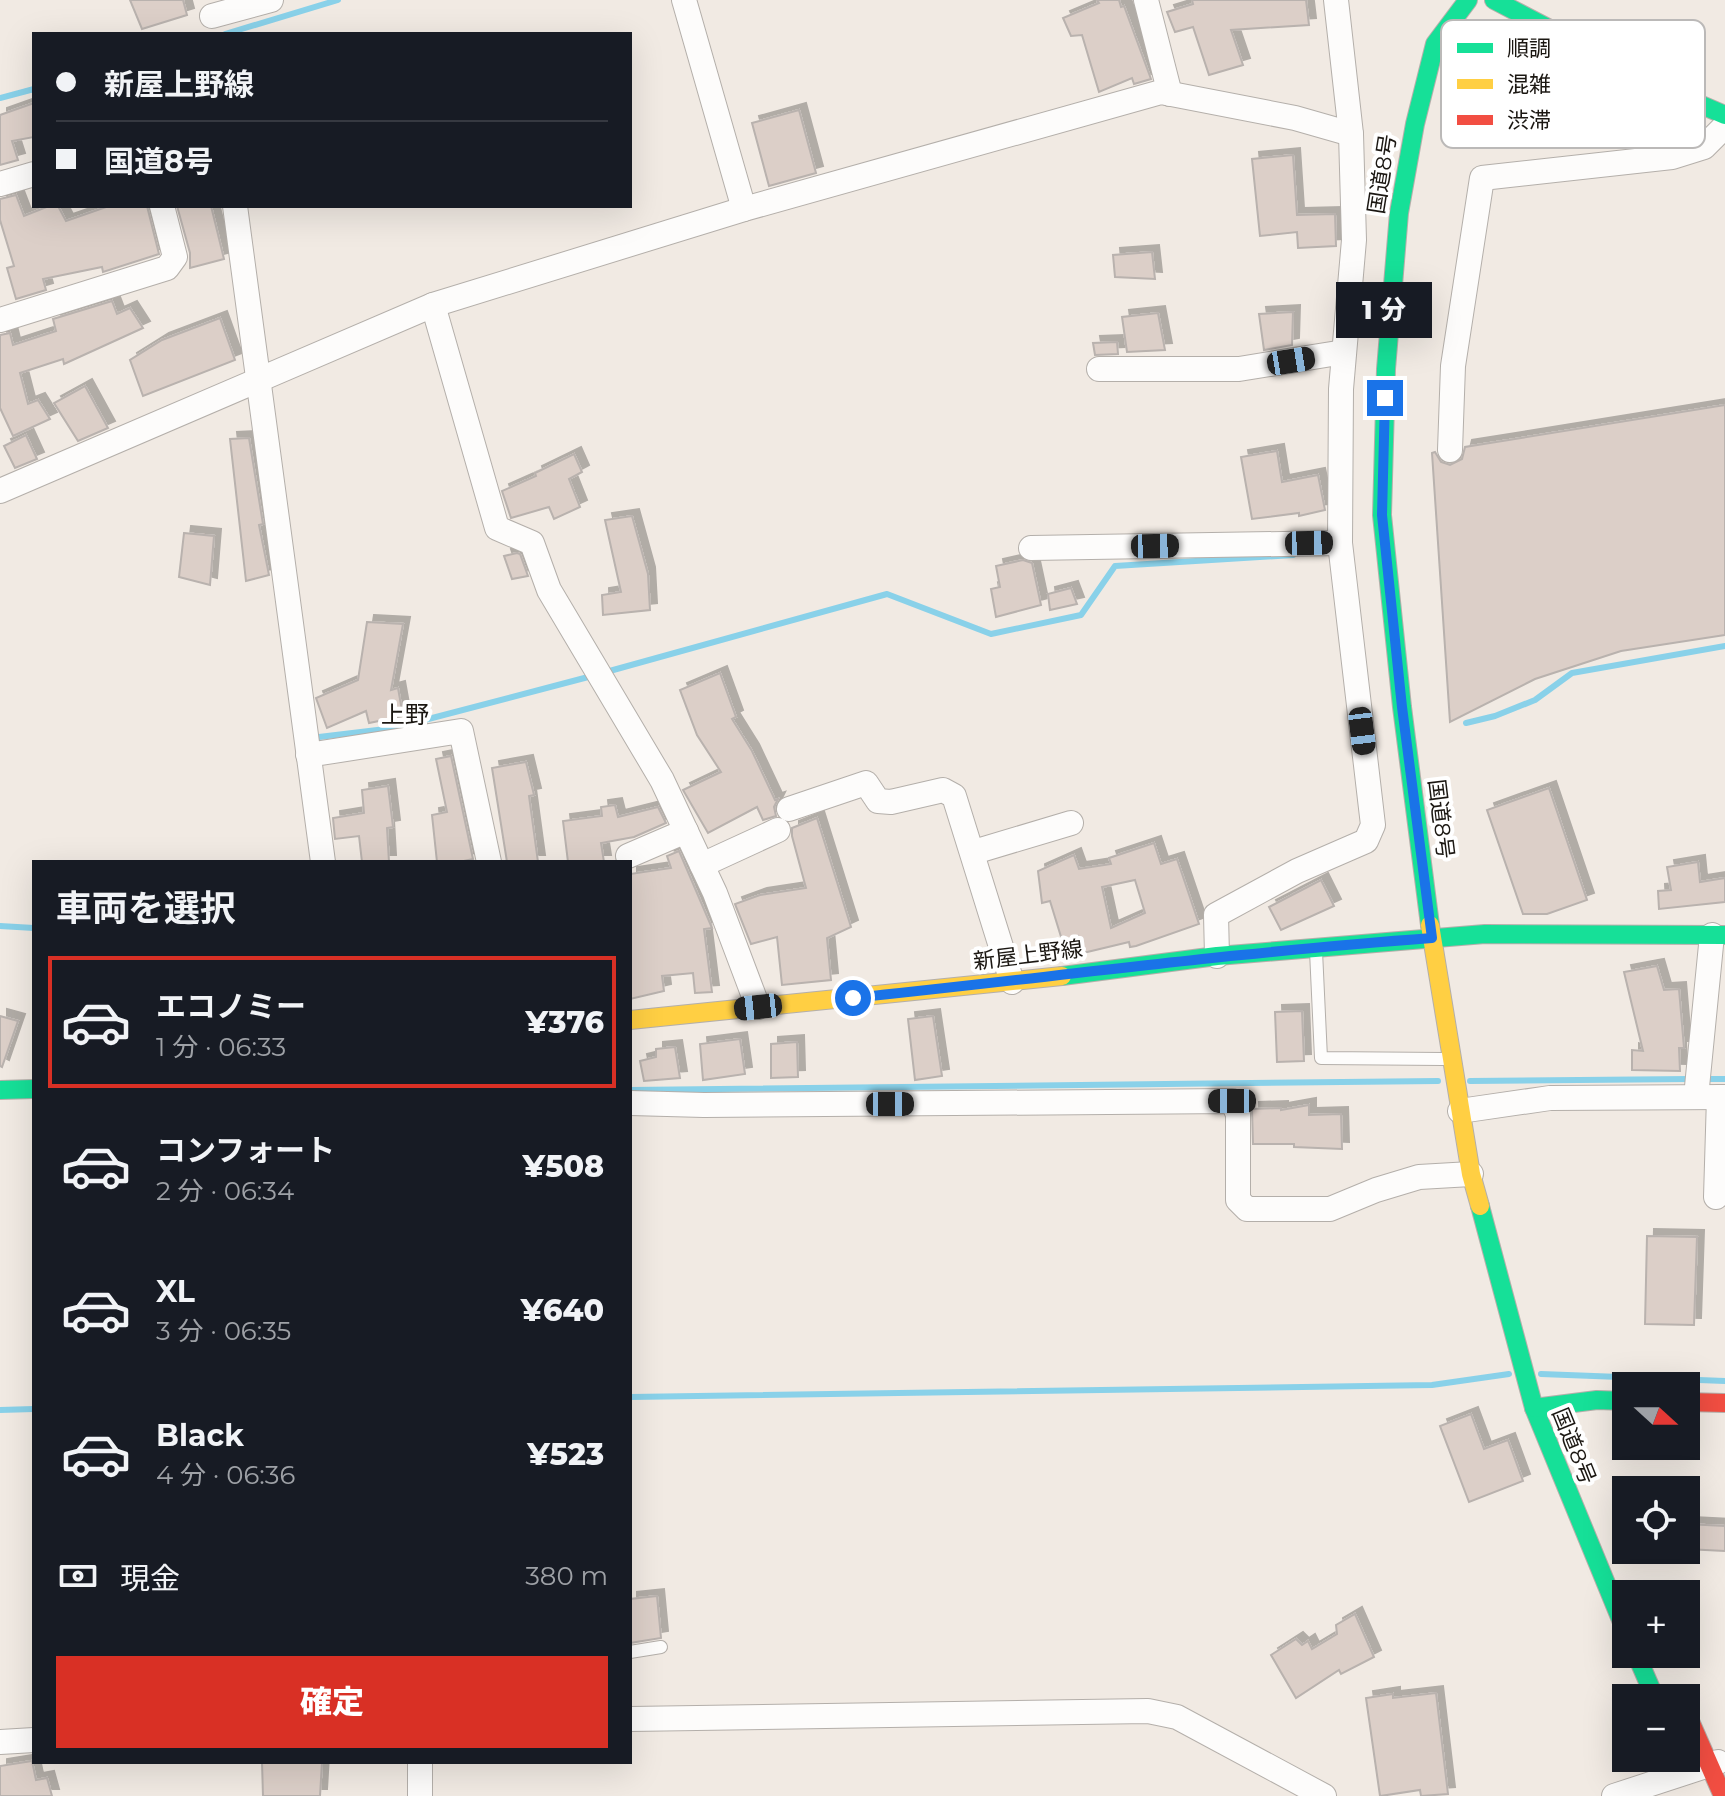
<!DOCTYPE html>
<html lang="ja">
<meta charset="utf-8">
<style>
:root{--surface:#171b24;--page:#242831;--text:#f1f3f6;--muted:#9ea1a6;--line:#363941;--accent:#d93025}
body{margin:0;font-family:Montserrat,"Noto Sans JP",sans-serif;background:var(--page);color:var(--text);height:100vh;display:flex;flex-direction:column;font-size:30px;white-space:nowrap}
*{box-sizing:border-box;margin:0}
p{font-size:26px;color:var(--muted)}
.icon{flex:none;width:44px;height:44px;fill:none;stroke:currentColor;stroke-width:2;stroke-linecap:round;stroke-linejoin:round}
.map{position:relative;flex:1;overflow:hidden}
.panel{position:absolute;left:32px;top:860px;width:600px;height:904px;display:flex;flex-direction:column;background:var(--surface);border-radius:0px;box-shadow:0 8px 32px #0002}
.panel>*{flex:none}
.banner{position:absolute;left:32px;top:32px;width:600px;height:176px;border-radius:0px;box-shadow:0 8px 32px #0002;display:grid;align-content:center;height:176px;padding:0 24px;background:var(--surface)}
.needle{width:52px;rotate:111deg}
.fabs{position:absolute;left:1612px;top:1372px;display:grid;gap:16px}
.fabs a{display:grid;place-items:center;width:88px;height:88px;border-radius:0px;background:var(--surface);box-shadow:0 8px 32px #0002;font-size:40px}
.end{position:absolute;width:36px;height:36px;margin:-18px;border:10px solid #1a73e8;background:#fff;box-shadow:0 0 0 4px #fff}
.from{border-radius:50%}
.bubble{position:absolute;height:56px;border-radius:0px;background:var(--surface);box-shadow:0 8px 32px #0002;font-size:26px;font-weight:800;line-height:56px;text-align:center}
.car{position:absolute;width:24px;height:48px;margin:-24px -12px;border-radius:10px;box-shadow:0 0 6px 2px #0007;background:linear-gradient(#222 24%,#8ab4d8 0 40%,#222 0 76%,#8ab4d8 0 86%,#222 0)}
.banner b{display:flex;align-items:center;gap:28px;height:76px;font-size:30px}
.banner b+b{border-top:2px solid var(--line)}
.banner i{width:20px;height:20px;background:var(--text)}
ul{padding:0;list-style:none}
li{display:flex;align-items:center;gap:24px;height:132px;margin:0 16px 12px;padding:0 8px;border:4px solid transparent;border-radius:0px}
li div{flex:1}
li b{display:block;font-size:30px}
li em{font-style:normal;font-weight:800}
li.active{border-color:var(--accent)}
li>.icon{width:72px;height:72px;stroke-width:1.5}
h2{padding:0 24px;font-size:36px;line-height:96px}
.pay{display:flex;align-items:center;gap:20px;height:88px;padding:0 24px;font-size:30px}
.pay p{margin-inline-start:auto}
.action{display:flex;gap:16px;margin-top:auto;padding:16px 24px}
.action a{flex:1;height:92px;border-radius:0px;background:var(--accent);color:#fff;font-size:32px;font-weight:800;line-height:92px;text-align:center}
.map>svg:first-child{display:block}
</style>
<div class="map">
<svg width="1725" height="1796" viewBox="0 0 1725 1796">
<defs>
<filter id="shadow"><feDropShadow dx="7" dy="-7" stdDeviation="0" flood-color="#0004"/></filter>
</defs>
<rect width="100%" height="100%" fill="#f1eae3"/>
<g fill="none" stroke-linecap="round" stroke-linejoin="round">
<g stroke="#89d1e9" stroke-width="6">
<path d="M225,34L338,0"/>
<path d="M0,98L34,89"/>
<path d="M606,672L887,594L991,634L1081,615L1115,566L1293,555"/>
<path d="M1466,723L1495,716L1535,700L1572,673L1725,646"/>
<path d="M319,737L394,728L592,676"/>
<path d="M0,926L34,928"/>
<path d="M1702,1079H1725"/>
<path d="M1470,1081L1690,1079"/>
<path d="M630,1090L1438,1081"/>
<path d="M1541,1374L1725,1381"/>
<path d="M630,1397L1432,1385L1509,1374"/>
<path d="M0,1410L34,1409"/>
</g>
</g>
<g fill="#dccfc8" stroke="#b9b2ae" stroke-width="2" fill-rule="evenodd" filter="url(#shadow)">
<path d="M130,0H183L187,15L142,29Z"/>
<path d="M1097,0H1119L1121,7L1124,6L1151,79L1134,84L1132,78L1099,92L1082,35L1071,36L1063,18L1099,3Z"/>
<path d="M1192,0H1306L1309,25L1231,30L1243,65L1209,75L1193,27L1175,32L1167,12L1193,4Z"/>
<path d="M34,103V137L12,141L18,160L0,165V115Z"/>
<path d="M799,110L816,173L769,186L752,123Z"/>
<path d="M1293,155L1297,215L1335,214L1336,246L1298,248L1297,232L1260,236L1252,159Z"/>
<path d="M16,195L24,216L49,206H58L66,221L109,206H147L159,254L103,272L102,267L43,279L46,290L16,299L7,268L14,266L0,220V199Z"/>
<path d="M177,206H211L224,259L190,268V253Z"/>
<path d="M1152,252L1155,279L1115,277L1113,255Z"/>
<path d="M112,301L117,314L130,308L143,328L64,364L63,359L20,373L28,404L38,400L50,419L13,436L0,408V335L10,333L13,345L56,331L53,319Z"/>
<path d="M1293,312L1292,345L1264,350L1259,314Z"/>
<path d="M1158,313L1165,350L1127,352L1122,317Z"/>
<path d="M220,318L235,360L143,396L130,360L162,340Z"/>
<path d="M1117,342L1118,354L1095,355L1093,343Z"/>
<path d="M85,386L108,428L78,441L54,403Z"/>
<path d="M1725,405V635L1621,651L1535,679L1450,722L1432,453L1435,452L1441,462L1450,465L1462,459L1465,447Z"/>
<path d="M26,435L37,459L15,468L4,446Z"/>
<path d="M249,438L263,524L259,525L269,575L246,581L230,439Z"/>
<path d="M1277,451L1282,482L1318,475L1325,510L1299,516V513L1252,519L1241,457Z"/>
<path d="M574,454L582,472L569,479L580,507L554,519L549,507L511,518L502,491L536,476L535,473Z"/>
<path d="M632,516L648,574L650,610L603,615L602,595L621,592L605,520Z"/>
<path d="M184,533L214,536L210,585L179,577Z"/>
<path d="M517,553L520,554L528,576L512,579L504,556Z"/>
<path d="M1023,560L1032,563L1041,605L996,617L991,589L1000,587L996,566Z"/>
<path d="M1071,588L1077,604L1050,610L1048,594Z"/>
<path d="M367,622L403,624L391,690L398,688L403,716L369,723L366,711L327,728L316,698L358,680Z"/>
<path d="M720,673L736,717L732,719L752,751L775,800L778,799L774,807L776,816L763,820L757,807L708,833L683,790L721,772L697,735L680,690Z"/>
<path d="M451,756L473,859L459,862H437L432,815L447,812L436,759Z"/>
<path d="M526,762L534,795L529,796L538,862H507L492,768Z"/>
<path d="M388,786L393,827L387,828L389,862H362L359,836L335,839L333,818L364,813L362,790Z"/>
<path d="M1549,788L1587,900L1547,914H1523L1487,810Z"/>
<path d="M615,805L618,817L658,807L666,823L634,837L601,843L604,862H568L563,821L602,816L601,807Z"/>
<path d="M817,818L851,927L827,938L831,980L782,985L777,937L751,944L735,904L760,895L806,888L792,836V828Z"/>
<path d="M1154,843L1161,864L1177,859L1199,924L1136,946L1130,947L1129,942L1083,953L1078,936L1062,940L1050,901L1042,903L1038,871L1074,855L1079,869L1111,864L1109,858ZM1135,880L1145,913L1111,928L1102,887Z"/>
<path d="M679,851L712,928L704,929L712,992L695,993L693,973L662,976L664,991L630,999V874L671,868L667,856Z"/>
<path d="M1698,862L1700,882L1725,878V902L1659,909L1658,891L1671,890L1667,867Z"/>
<path d="M1321,880L1334,906L1281,930L1269,907Z"/>
<path d="M1657,966L1664,990L1679,989L1684,1048H1679L1680,1071L1632,1070V1050L1643,1051L1624,972Z"/>
<path d="M1302,1011L1304,1061L1277,1062L1275,1012Z"/>
<path d="M0,1016L18,1021L2,1067L0,1066Z"/>
<path d="M933,1016L942,1076L915,1080L908,1019Z"/>
<path d="M740,1039L745,1074L703,1080L700,1044Z"/>
<path d="M797,1042L798,1077L771,1078V1044Z"/>
<path d="M675,1047L680,1078L644,1081L640,1061L656,1057V1049Z"/>
<path d="M1309,1105V1115L1341,1114L1342,1149L1294,1147V1144H1253L1252,1109L1281,1108V1110Z"/>
<path d="M1647,1236L1697,1237L1694,1325L1645,1324Z"/>
<path d="M1471,1414L1484,1449L1508,1440L1523,1481L1469,1502L1440,1426Z"/>
<path d="M1686,1524L1725,1526V1551L1686,1549Z"/>
<path d="M657,1596L661,1638L630,1643V1599Z"/>
<path d="M1355,1614L1374,1657L1341,1674L1339,1670L1296,1698L1271,1655L1296,1639L1302,1645L1308,1641L1312,1649L1337,1634L1336,1625Z"/>
<path d="M1436,1693L1448,1794L1421,1796L1420,1790L1380,1796L1366,1698L1393,1694V1698Z"/>
<path d="M32,1761L36,1780L47,1778L52,1796H0V1766Z"/>
<path d="M262,1762H322L320,1796H263Z"/>
</g>
<g fill="none" stroke-linecap="round" stroke-linejoin="round">
<g stroke="#b4afaa" stroke-width="14">
<g id="lane">
<path d="M1316,951L1321,1058L1443,1059"/>
<path d="M630,1652L661,1647"/>
</g>
</g>
<g stroke="#b4afaa" stroke-width="26">
<g id="street">
<path d="M684,0L744,209"/>
<path d="M1146,0L1170,94"/>
<path d="M212,16L271,0"/>
<path d="M0,184L34,174"/>
<path d="M235,206L323,862"/>
<path d="M433,305L497,528L532,543L549,590L662,780L715,893L758,1007"/>
<path d="M0,320L167,268L175,257L162,206"/>
<path d="M1099,369H1239L1344,352"/>
<path d="M1450,450L1453,366L1482,178L1672,157L1704,147L1725,126"/>
<path d="M0,491L433,305L744,209L1161,92L1295,118L1351,134"/>
<path d="M1031,548L1340,543"/>
<path d="M308,755L461,731L489,862"/>
<path d="M789,809L866,783L878,801L891,802L943,790L954,796L1012,982"/>
<path d="M974,852L1071,823"/>
<path d="M628,856L686,831"/>
<path d="M702,865L778,830"/>
<path d="M1217,956L1216,915L1297,871L1366,841L1373,825L1340,543L1341,389L1354,240L1351,134L1336,0"/>
<path d="M1696,1097L1712,935"/>
<path d="M630,1103L704,1105L1232,1101L1238,1114V1200L1247,1209H1330L1376,1190L1419,1177L1471,1174"/>
<path d="M1460,1111L1550,1098L1725,1097"/>
<path d="M1716,1197L1719,1097"/>
<path d="M630,1719L1148,1711L1177,1717L1324,1796"/>
<path d="M0,1742L34,1740"/>
<path d="M420,1762V1796"/>
<path d="M1614,1796L1718,1762"/>
</g>
</g>
<g stroke="#b4afaa" stroke-width="20">
<g id="fast">
<path d="M1494,0L1671,92L1725,115"/>
<path d="M1430,925L1402,707L1382,515L1386,369L1399,213L1415,124L1435,44L1468,0"/>
<path d="M1062,976L1217,956L1485,934L1725,935"/>
<path d="M0,1090L34,1089"/>
<path d="M1480,1206L1534,1408L1626,1632"/>
<path d="M1534,1408L1597,1400L1626,1401"/>
<path d="M1636,1654L1655,1698"/>
</g>
</g>
<g stroke="#b4afaa" stroke-width="20">
<g id="slow">
<path d="M1430,925L1471,1174L1480,1206"/>
<path d="M630,1020L1062,976"/>
</g>
</g>
<g stroke="#b4afaa" stroke-width="20">
<g id="jam">
<path d="M1686,1402L1725,1403"/>
<path d="M1686,1712L1723,1796"/>
</g>
</g>
<use href="#lane" stroke="#fdfcfb" stroke-width="12"/>
<use href="#street" stroke="#fdfcfb" stroke-width="24"/>
<use href="#fast" stroke="#16e098" stroke-width="18"/>
<use href="#slow" stroke="#ffcf43" stroke-width="18"/>
<use href="#jam" stroke="#f24e42" stroke-width="18"/>
</g>
<g fill="none" stroke-linecap="round" stroke-linejoin="round">
<path stroke="#1a73e8" stroke-width="10" d="M853,998C1046,978 1238,952 1432,938L1402,707L1382,515L1385,398"/>
</g>
<g text-anchor="middle" dominant-baseline="central" stroke-width="8" stroke-linejoin="round" paint-order="stroke">
<g font-size="22" fill="#1b1712" stroke="#fff">
<text transform="translate(1382 174) rotate(-81)">国道8号</text>
<text transform="translate(1441 819) rotate(83)">国道8号</text>
<text transform="translate(1028 955) rotate(-7)">新屋上野線</text>
<text transform="translate(1574 1446) rotate(68)">国道8号</text>
</g>
<g font-size="24" fill="#1b1712" stroke="#fff">
<text x="405" y="714">上野</text>
</g>
</g>
<rect x="1441" y="20" width="264" height="128" rx="12" fill="#fff" stroke="#bbb9b8" stroke-width="2"/>
<rect x="1457" y="43" width="36" height="10" fill="#16e098"/>
<rect x="1457" y="79" width="36" height="10" fill="#ffcf43"/>
<rect x="1457" y="115" width="36" height="10" fill="#f24e42"/>
<g font-size="22" fill="#1b1712">
<text x="1507" y="56">順調</text>
<text x="1507" y="92">混雑</text>
<text x="1507" y="128">渋滞</text>
</g>
</svg>
<div class="fabs">
<a><svg class="needle" viewBox="-14 -14 28 28"><path d="M0-13l5 13h-10z" fill="#e53935"/><path d="M0 13l5-13h-10z" fill="#9ea1a6"/></svg></a>
<a><svg class="icon" aria-label="locate" viewBox="0 0 24 24"><circle cx="12" cy="12" r="6"/><path d="M12 2v4M12 18v4M2 12h4M18 12h4"/></svg></a>
<a>+</a>
<a>−</a>
</div>
<i class="end from" style="left:853px;top:998px"></i>
<i class="end" style="left:1385px;top:398px"></i>
<div class="bubble" style="left:1336px;top:282px;width:96px">1 分</div>
<i class="car" style="left:1291px;top:361px;rotate:81deg"></i>
<i class="car" style="left:1309px;top:543px;rotate:89deg"></i>
<i class="car" style="left:1155px;top:546px;rotate:89deg"></i>
<i class="car" style="left:1362px;top:731px;rotate:173deg"></i>
<i class="car" style="left:758px;top:1007px;rotate:264deg"></i>
<i class="car" style="left:1232px;top:1101px;rotate:270deg"></i>
<i class="car" style="left:890px;top:1104px;rotate:90deg"></i>
<div class="banner">
<b><i class="from"></i>新屋上野線</b>
<b><i></i>国道8号</b>
</div>
<section class="panel">
<h2>車両を選択</h2>
<ul>
<li class="active"><svg class="icon" aria-label="car" viewBox="0 0 24 24"><path d="M5 17H2v-5l4-1 3-4h7l3 4 3 1v5h-3M9 17h6M6 11h13"/><circle cx="7" cy="17" r="2"/><circle cx="17" cy="17" r="2"/></svg><div><b>エコノミー</b><p>1 分 · 06:33</p></div><em>¥376</em></li>
<li><svg class="icon" aria-label="car" viewBox="0 0 24 24"><path d="M5 17H2v-5l4-1 3-4h7l3 4 3 1v5h-3M9 17h6M6 11h13"/><circle cx="7" cy="17" r="2"/><circle cx="17" cy="17" r="2"/></svg><div><b>コンフォート</b><p>2 分 · 06:34</p></div><em>¥508</em></li>
<li><svg class="icon" aria-label="car" viewBox="0 0 24 24"><path d="M5 17H2v-5l4-1 3-4h7l3 4 3 1v5h-3M9 17h6M6 11h13"/><circle cx="7" cy="17" r="2"/><circle cx="17" cy="17" r="2"/></svg><div><b>XL</b><p>3 分 · 06:35</p></div><em>¥640</em></li>
<li><svg class="icon" aria-label="car" viewBox="0 0 24 24"><path d="M5 17H2v-5l4-1 3-4h7l3 4 3 1v5h-3M9 17h6M6 11h13"/><circle cx="7" cy="17" r="2"/><circle cx="17" cy="17" r="2"/></svg><div><b>Black</b><p>4 分 · 06:36</p></div><em>¥523</em></li>
</ul>
<div class="pay"><svg class="icon" aria-label="cash" viewBox="0 0 24 24"><path d="M3 7h18v10H3z"/><circle cx="12" cy="12" r="2"/></svg>現金<p>380 m</p></div>
<div class="action"><a>確定</a></div>
</section>
</div>
